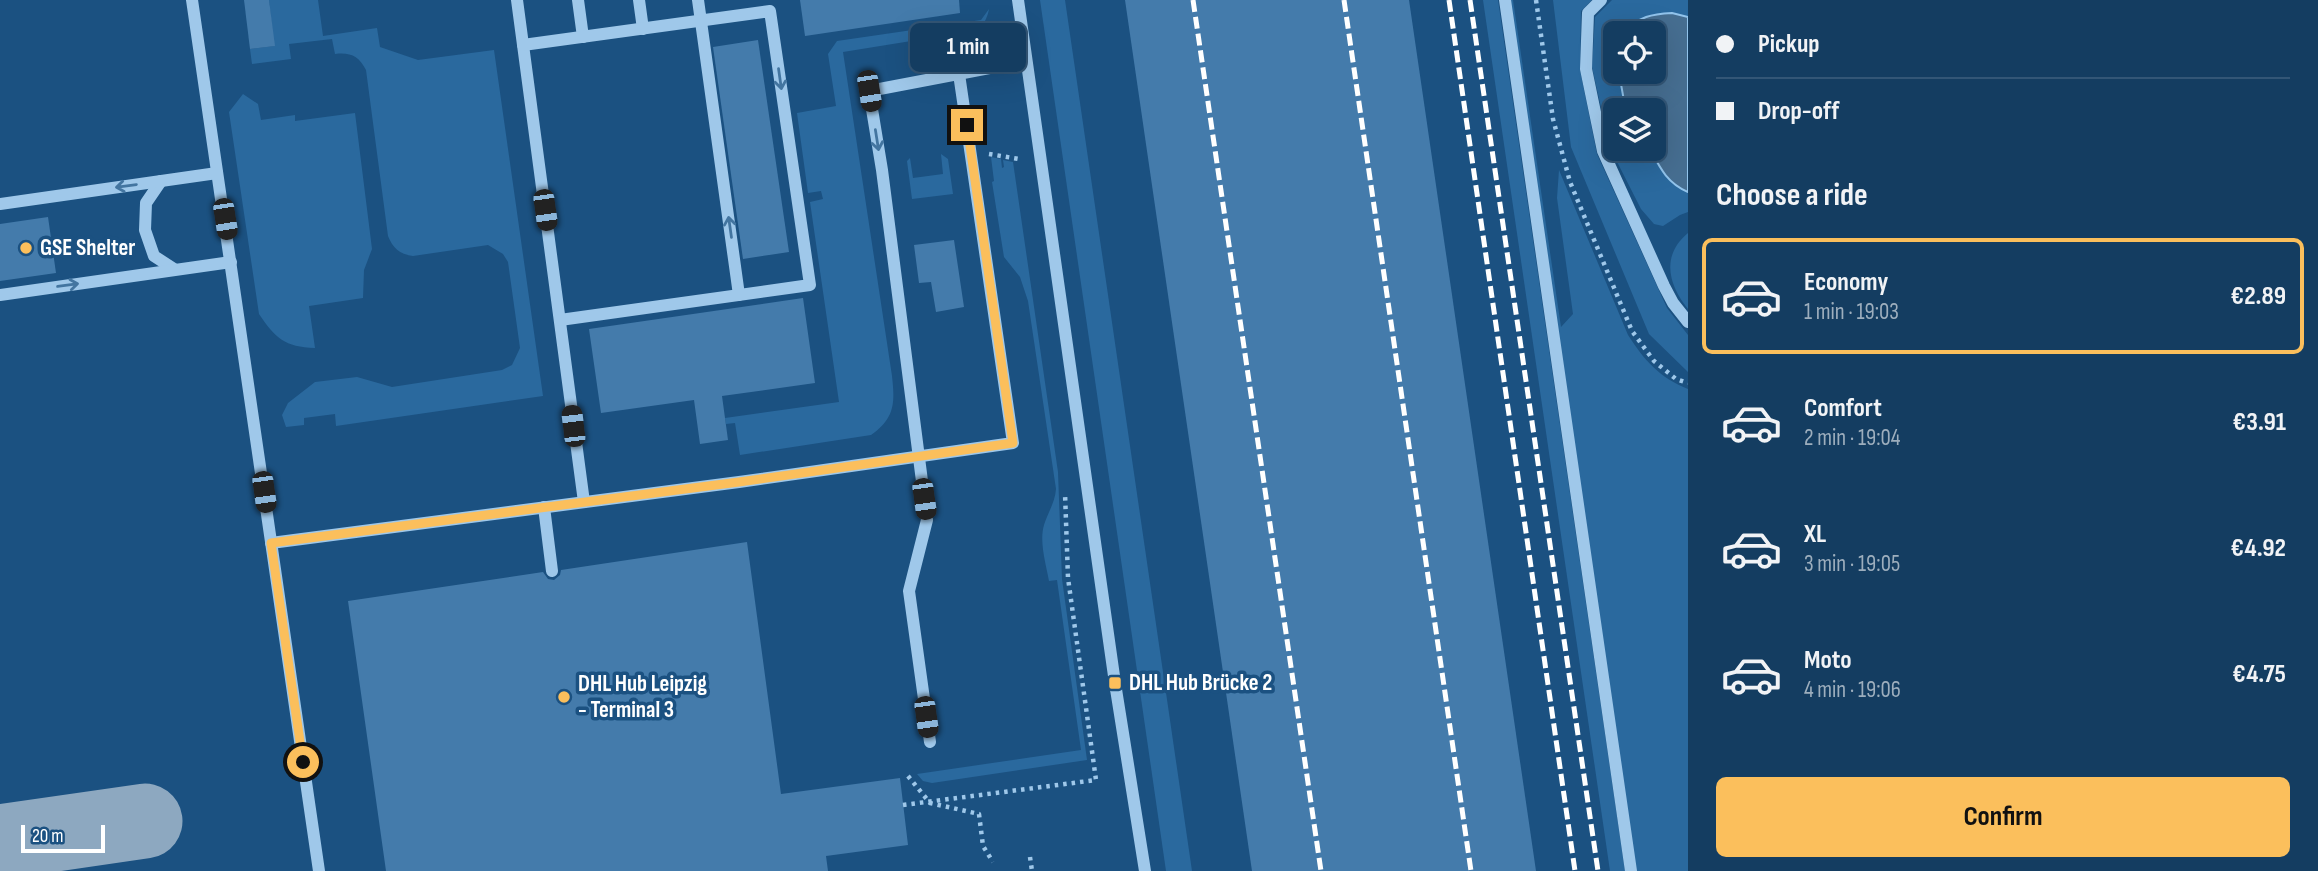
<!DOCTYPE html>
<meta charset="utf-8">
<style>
:root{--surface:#143d61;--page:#1d4467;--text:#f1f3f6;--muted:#9daebd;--line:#335676;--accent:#fbbf5c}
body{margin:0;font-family:"Sofia Sans Condensed",sans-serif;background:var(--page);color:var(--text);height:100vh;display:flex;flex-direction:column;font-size:26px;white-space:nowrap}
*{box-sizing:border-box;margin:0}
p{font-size:23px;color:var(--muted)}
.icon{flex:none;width:38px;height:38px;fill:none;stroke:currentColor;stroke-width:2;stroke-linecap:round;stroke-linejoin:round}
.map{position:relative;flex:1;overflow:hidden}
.panel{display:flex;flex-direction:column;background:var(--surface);width:630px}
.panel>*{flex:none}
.banner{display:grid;align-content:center;height:154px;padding:0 28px;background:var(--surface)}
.tools{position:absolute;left:1603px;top:21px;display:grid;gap:14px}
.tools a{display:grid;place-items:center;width:63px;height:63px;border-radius:10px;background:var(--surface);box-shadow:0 7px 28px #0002,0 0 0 2px var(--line);font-size:35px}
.scale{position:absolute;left:21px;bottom:18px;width:84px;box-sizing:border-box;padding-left:7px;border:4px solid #fff;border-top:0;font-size:19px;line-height:24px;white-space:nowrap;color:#fff;-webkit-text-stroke:5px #1b5181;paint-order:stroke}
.end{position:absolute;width:32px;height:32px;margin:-16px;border:9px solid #fbbf5c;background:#111;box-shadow:0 0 0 4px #111}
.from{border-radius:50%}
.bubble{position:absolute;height:49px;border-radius:10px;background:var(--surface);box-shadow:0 7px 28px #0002,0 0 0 2px var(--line);font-size:23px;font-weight:700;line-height:49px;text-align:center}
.car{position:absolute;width:21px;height:42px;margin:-21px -10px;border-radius:9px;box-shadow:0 0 5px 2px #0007;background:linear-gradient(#222 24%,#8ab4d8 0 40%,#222 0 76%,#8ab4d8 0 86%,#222 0)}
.banner b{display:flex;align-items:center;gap:24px;height:66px;font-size:26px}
.banner b+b{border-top:2px solid var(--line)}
.banner i{width:18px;height:18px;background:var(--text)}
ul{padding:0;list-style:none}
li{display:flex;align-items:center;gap:21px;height:116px;margin:0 14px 10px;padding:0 14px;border:4px solid transparent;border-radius:10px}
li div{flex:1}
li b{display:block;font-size:26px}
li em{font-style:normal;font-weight:700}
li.selected{border-color:var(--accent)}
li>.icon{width:63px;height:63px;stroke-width:1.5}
h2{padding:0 28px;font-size:32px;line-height:84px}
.primary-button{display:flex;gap:14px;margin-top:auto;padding:14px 28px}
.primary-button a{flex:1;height:80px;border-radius:10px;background:var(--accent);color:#111;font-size:28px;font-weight:700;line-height:80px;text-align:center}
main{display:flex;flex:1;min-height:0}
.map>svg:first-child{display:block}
</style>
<main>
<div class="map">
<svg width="1688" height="871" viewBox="0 0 1688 871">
<rect width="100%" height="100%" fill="#1b5181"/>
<g fill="#2a699e" fill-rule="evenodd">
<path d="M269,0H318L323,36L377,28L380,47L418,60L494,50L543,396L336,426L335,414L304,418V425L286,427L282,415L288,403L315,382L357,377L392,387L502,370L512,365L520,348L508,262L503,254L488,245L413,256C399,254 393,248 388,236L366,70C359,56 350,52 335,54L332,39L289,44L291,59L252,64L250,49L274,46Z"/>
<path d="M1040,0H1065L1192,871H1166Z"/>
<path d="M1483,0H1498L1625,871H1610Z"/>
<path d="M1509,0H1513L1561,327L1573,314L1557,198L1559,170L1628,335C1644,360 1660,378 1688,389V871H1636Z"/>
<path d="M1553,0H1592L1581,11L1580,70L1597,154L1667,308L1688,335V372L1649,334L1571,147Z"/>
<path d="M1612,0H1688V212L1680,215L1663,226L1654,224L1641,209L1610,148L1592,67L1595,17ZM1615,33H1654V72H1615ZM1615,110H1654V149H1615Z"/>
<path d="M989,9C986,24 981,28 967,32L843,52L892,376C895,403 895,418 871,435L740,455L735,423L726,424L725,418L839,402L810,202L823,199L821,191L808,193L797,113L836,106L828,54L837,41L981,20Z"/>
<path d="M243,94L258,104L261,120L295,115V121L355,113L372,249L364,270L363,298L309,306L315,348C285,347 275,338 259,314L229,112Z"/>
<path d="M941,154L948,159L953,194L912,199L907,161L910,158L913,178L943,174Z"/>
<path d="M991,157L1001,159L1002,168L1004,167L1003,160L1013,162L1058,472L1062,579L1087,760L932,783L923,781L917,774L1081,750L1057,580L1049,581C1046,564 1039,542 1044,525C1048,512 1055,503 1056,489L1028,301L1020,277L1004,257L992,182L994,181Z"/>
<path d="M1688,233V309C1668,285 1661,255 1688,233Z"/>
</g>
<path fill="#466e91" stroke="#92c4ec" stroke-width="2" d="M1672,13L1688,17V192C1667,183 1660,168 1650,149H1654V110H1629L1624,101L1619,73L1654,72V33H1627C1636,16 1654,14 1672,13Z"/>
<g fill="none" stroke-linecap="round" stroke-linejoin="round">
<path stroke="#8da8c0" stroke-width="75" d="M0,842L145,821"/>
</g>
<g fill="#447bab">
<path d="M244,0H269L275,46L250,49Z"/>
<path d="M800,0H959L960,13L805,36Z"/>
<path d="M1125,0H1409L1536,871H1252Z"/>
<path d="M758,40L789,252L743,259L713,47Z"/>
<path d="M48,217L56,273L0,281V224Z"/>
<path d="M954,240L964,307L936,312L931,282L919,283L914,245Z"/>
<path d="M803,298L815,383L722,396L728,440L700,444L694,400L601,413L589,329Z"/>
<path d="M747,542L781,794L900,778L908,845L826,856L828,871H386L348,601L543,572L548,579L554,580L560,575L561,570Z"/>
</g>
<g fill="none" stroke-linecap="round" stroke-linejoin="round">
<g stroke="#9fc8ea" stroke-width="4.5" stroke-dasharray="3.5 5" stroke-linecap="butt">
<path d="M1536,0L1553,119L1570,182L1632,331L1654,361L1676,379L1688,383"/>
<path d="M989,154L1019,159"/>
<path d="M908,776L930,803L979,814L983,846L993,862"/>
<path d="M903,805L1096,780L1068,578L1065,493"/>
<path d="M1030,857L1032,871"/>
</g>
<g stroke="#9fc8ea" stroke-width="12">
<path d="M192,0L319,871"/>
<path d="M517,0L584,502"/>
<path d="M578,0L583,37"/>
<path d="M639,0L643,29"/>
<path d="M698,0L739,295"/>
<path d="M1018,0L1115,683L1145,871"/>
<path d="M1505,0L1631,871"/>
<path d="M1601,0L1588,13L1586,69L1603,151L1664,286L1673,303L1688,322"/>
<path d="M523,45L770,11L810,285L560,320"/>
<path d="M161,181L146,203L145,230L154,256L174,269"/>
<path d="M0,204L217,173"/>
<path d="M0,295L231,262"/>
<path d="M544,507L552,571"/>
<path d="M271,543L739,482L1013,443L959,74"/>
<path d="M930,742L909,591L927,520L882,170L869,91L1026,61"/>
</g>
<g stroke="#fff" stroke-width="5" stroke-dasharray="12 5" stroke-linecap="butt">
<path d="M1193,0L1321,871"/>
<path d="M1344,0L1471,871"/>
<path d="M1449,0L1575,871"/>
<path d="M1470,0L1598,871"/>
</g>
</g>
<defs><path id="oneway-shaft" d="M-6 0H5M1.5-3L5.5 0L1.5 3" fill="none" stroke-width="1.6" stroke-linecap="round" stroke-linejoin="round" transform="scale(1.75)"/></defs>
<g stroke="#4375a0">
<use href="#oneway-shaft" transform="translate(780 79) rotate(82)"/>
<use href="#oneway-shaft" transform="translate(877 140) rotate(81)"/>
<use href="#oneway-shaft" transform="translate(126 186) rotate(172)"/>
<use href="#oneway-shaft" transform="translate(730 227) rotate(-98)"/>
<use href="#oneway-shaft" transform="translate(68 285) rotate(-8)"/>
</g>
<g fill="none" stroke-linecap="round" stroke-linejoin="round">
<path stroke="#fbbf5c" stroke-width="9" d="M303,762L271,543L739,482L1013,443L967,125"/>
</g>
<g fill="#fbbf5c" stroke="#1b5181" stroke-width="2.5">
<circle cx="26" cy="248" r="7"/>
<rect x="1108" y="676" width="14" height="14" rx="3.5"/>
<circle cx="564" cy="697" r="7"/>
</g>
<g text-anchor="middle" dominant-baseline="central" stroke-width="7" stroke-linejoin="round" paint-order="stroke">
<g font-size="23" font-weight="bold" fill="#fff" stroke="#1b5181" text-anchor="start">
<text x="40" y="248">GSE Shelter</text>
<text x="1129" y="683">DHL Hub Brücke 2</text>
<text x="578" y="684">DHL Hub Leipzig<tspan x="578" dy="26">- Terminal 3</tspan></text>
</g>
</g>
</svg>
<div class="tools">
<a><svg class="icon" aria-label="locate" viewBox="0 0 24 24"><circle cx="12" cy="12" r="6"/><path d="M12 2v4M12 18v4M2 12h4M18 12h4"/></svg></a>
<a><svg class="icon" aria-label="layers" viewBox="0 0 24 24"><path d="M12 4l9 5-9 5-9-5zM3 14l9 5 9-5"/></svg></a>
</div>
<div class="scale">20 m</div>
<i class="end from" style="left:303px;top:762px"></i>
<i class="end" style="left:967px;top:125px"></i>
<div class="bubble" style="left:910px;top:23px;width:116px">1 min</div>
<i class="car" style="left:869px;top:91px;rotate:171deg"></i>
<i class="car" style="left:545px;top:210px;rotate:172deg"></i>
<i class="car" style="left:225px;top:219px;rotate:171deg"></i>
<i class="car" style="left:573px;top:426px;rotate:353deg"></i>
<i class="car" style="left:264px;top:492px;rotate:172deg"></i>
<i class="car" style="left:924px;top:499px;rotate:172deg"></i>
<i class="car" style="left:926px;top:717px;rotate:172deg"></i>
</div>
<section class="panel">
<div class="banner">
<b><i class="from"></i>Pickup</b>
<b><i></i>Drop-off</b>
</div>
<h2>Choose a ride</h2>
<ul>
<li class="selected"><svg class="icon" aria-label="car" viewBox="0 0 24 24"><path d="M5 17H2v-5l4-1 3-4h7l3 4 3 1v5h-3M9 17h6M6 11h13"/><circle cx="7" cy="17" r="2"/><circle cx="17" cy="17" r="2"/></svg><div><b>Economy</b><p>1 min · 19:03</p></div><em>€2.89</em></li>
<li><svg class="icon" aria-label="car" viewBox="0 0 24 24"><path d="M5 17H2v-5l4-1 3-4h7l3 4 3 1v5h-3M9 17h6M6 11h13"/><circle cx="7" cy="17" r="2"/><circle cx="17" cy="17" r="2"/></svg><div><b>Comfort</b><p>2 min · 19:04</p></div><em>€3.91</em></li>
<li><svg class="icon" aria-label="car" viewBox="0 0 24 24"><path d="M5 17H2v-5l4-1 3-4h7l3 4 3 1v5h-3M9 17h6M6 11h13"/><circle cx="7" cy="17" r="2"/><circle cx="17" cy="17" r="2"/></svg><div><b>XL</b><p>3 min · 19:05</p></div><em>€4.92</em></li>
<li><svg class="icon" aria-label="car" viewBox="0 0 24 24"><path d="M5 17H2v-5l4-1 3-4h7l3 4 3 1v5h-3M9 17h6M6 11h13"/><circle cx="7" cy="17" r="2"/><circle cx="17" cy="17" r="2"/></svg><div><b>Moto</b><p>4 min · 19:06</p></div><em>€4.75</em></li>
</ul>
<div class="primary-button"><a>Confirm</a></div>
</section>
</main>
